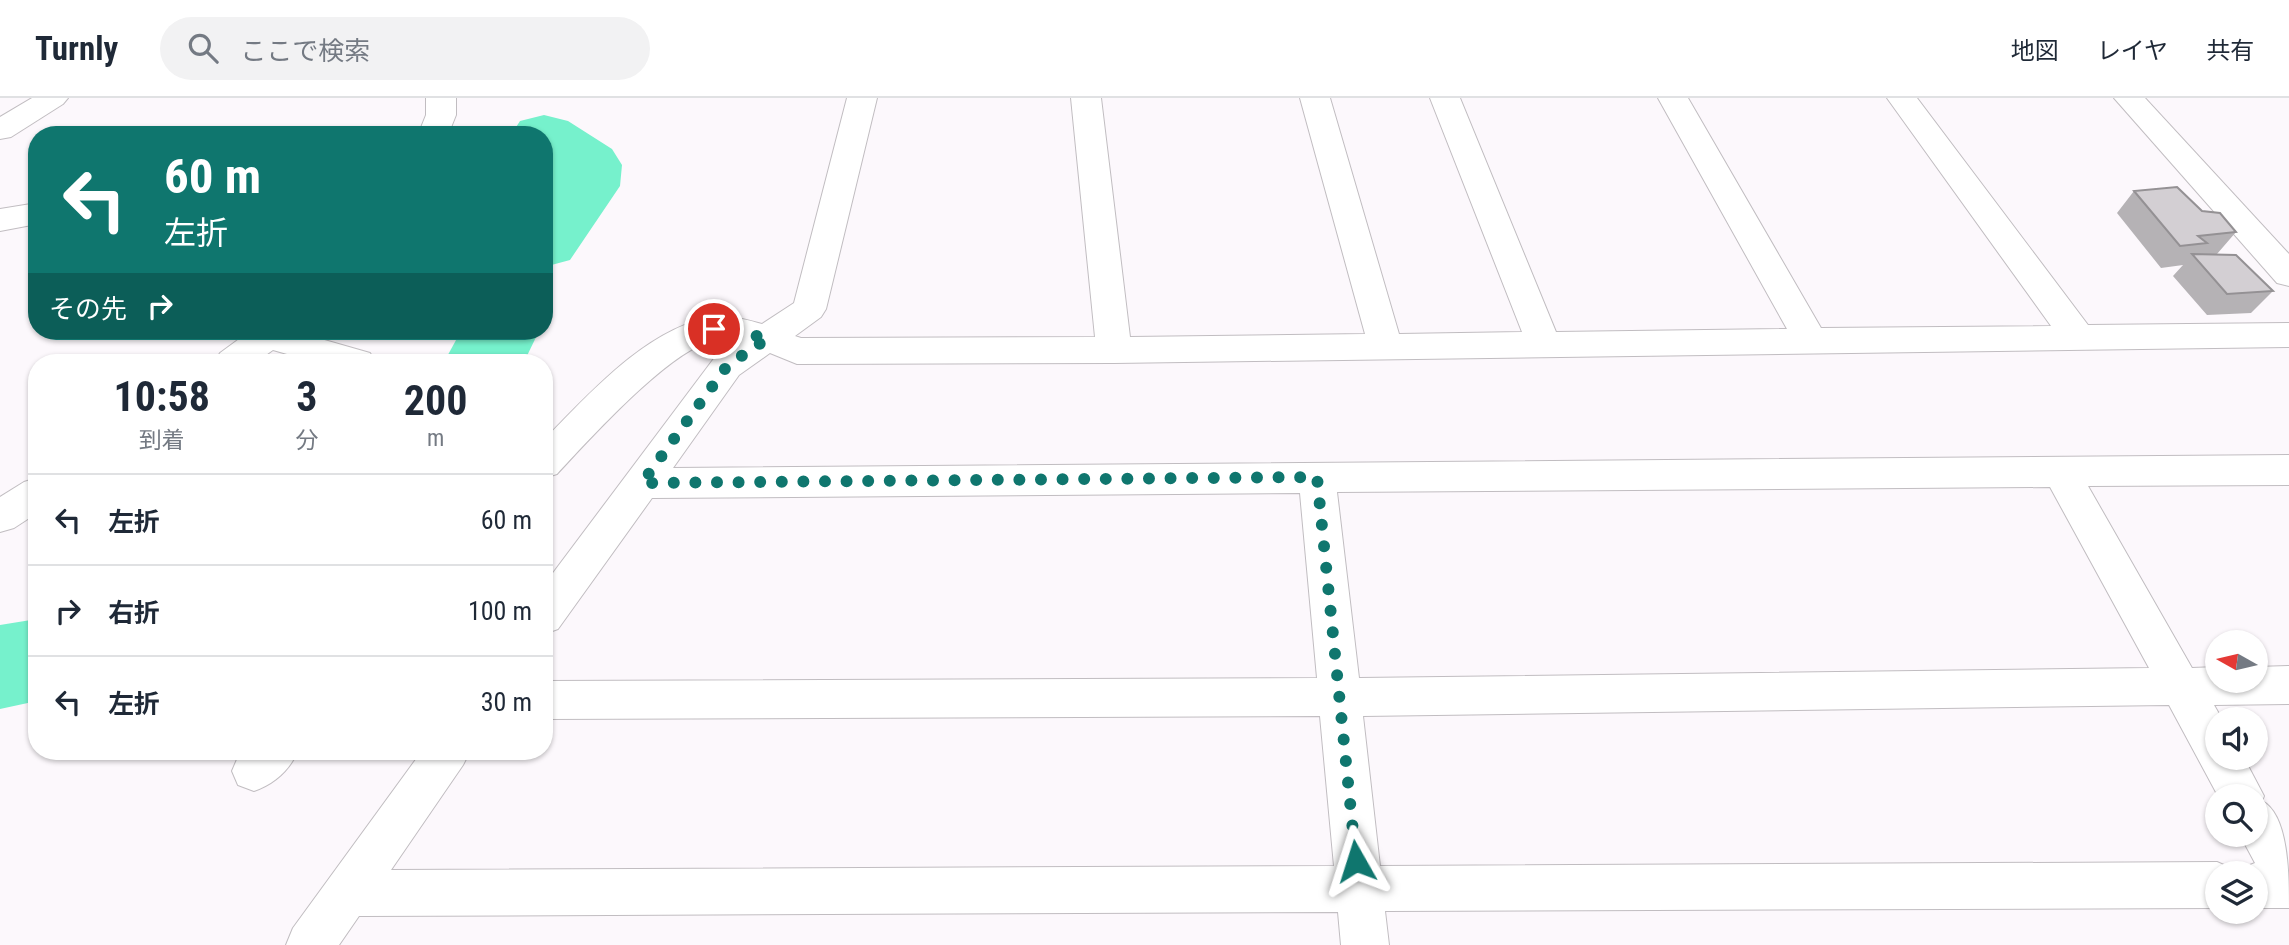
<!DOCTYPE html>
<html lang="ja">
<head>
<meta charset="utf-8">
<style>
	:root { --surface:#fff; --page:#f2f2f3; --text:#1f2937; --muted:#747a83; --line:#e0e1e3 }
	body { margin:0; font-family:"Roboto Condensed","Noto Sans JP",sans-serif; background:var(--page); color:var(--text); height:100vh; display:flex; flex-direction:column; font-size:26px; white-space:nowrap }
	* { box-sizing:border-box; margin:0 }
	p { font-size:23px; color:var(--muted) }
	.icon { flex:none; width:38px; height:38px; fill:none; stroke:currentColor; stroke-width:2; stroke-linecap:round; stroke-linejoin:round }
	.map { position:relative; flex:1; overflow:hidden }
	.side { position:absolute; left:28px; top:256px; width:525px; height:406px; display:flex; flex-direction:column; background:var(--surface); border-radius:28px; box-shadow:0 2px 5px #0004 }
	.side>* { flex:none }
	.hud { position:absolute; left:28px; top:28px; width:525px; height:214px; border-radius:28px; box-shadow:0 2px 5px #0004; background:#0f766e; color:#fff; overflow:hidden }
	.needle { width:46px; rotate:278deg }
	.buttons { position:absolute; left:2205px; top:532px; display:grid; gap:14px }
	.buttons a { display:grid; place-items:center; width:63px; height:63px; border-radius:50%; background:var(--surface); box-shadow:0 2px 5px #0004; font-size:35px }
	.pin { position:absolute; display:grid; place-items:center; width:60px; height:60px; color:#fff; margin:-30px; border:4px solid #fff; border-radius:50%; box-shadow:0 2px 7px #0007 }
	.me { position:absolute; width:77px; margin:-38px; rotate:354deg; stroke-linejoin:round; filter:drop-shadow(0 0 5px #0008) }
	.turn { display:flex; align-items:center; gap:24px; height:147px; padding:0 21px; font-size:32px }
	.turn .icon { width:91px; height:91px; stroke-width:2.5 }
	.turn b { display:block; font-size:49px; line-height:60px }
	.then { display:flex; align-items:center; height:66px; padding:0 21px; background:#0003; gap:14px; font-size:26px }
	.eta { display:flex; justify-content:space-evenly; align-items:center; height:119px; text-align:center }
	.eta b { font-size:42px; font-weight:700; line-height:49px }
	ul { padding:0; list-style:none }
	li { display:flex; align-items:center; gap:21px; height:91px; padding:0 21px; border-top:2px solid var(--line) }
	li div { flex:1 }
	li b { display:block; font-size:26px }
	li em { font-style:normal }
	header { display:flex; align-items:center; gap:42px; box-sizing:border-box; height:98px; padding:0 35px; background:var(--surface); border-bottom:2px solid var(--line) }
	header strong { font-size:33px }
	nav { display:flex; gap:38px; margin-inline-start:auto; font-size:24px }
	.search { width:490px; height:63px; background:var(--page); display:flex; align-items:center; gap:18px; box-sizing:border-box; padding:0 24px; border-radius:38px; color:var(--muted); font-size:26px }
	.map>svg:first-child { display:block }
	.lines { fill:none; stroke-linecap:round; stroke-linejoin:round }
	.river { fill:#76f1cc; fill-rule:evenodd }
	.minor-casing { stroke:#c1bdc1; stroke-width:2 }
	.minor { fill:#fff; fill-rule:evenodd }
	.wall { fill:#b5b2b5 }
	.building { fill:#d3cfd3; stroke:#949194; stroke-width:2 }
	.route { stroke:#0f766e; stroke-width:12; stroke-dasharray:0 21.6 }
</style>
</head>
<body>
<header>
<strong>Turnly</strong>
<div class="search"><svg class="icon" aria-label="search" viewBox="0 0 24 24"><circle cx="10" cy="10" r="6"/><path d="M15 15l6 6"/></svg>ここで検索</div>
<nav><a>地図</a><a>レイヤ</a><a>共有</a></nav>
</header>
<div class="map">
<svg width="2289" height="847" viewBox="0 0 2289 847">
	<rect width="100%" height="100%" fill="#fcf8fc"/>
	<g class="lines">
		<g class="river">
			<polygon points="544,17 568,23 612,51 622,67 620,88 570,162 544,169 544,92 550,85 551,75 544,70 544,37 511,37 520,23"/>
			<polygon points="461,233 539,233 524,264 444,264"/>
			<polygon points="37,521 37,603 0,611 0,527"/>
		</g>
		<defs>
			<g id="minor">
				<polygon points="32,0 68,0 63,6 11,39 0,41 0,19"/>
				<polygon points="426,0 456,0 456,17 448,37 418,37 426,17"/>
				<path d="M 847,0 L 877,0 L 826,211 L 821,219 L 795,238 L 801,240 L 1095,239 L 1071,0 L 1101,0 L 1130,239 L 1365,236 L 1300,0 L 1330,0 L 1399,236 L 1522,234 L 1430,0 L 1460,0 L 1556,234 L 1787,231 L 1658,0 L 1688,0 L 1821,230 L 2051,228 L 1887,0 L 1917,0 L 2088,227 L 2289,225 L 2289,249 L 1114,265 L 797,266 L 770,255 L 739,277 L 673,370 L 2289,357 L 2289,387 L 2088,388 L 2192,570 L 2217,569 L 2217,583 L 2256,583 L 2256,569 L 2289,568 L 2289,606 L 2214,607 L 2222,621 L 2217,621 L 2217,660 L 2244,660 L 2264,698 L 2262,703 C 2289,717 2289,778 2289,810 L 2256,810 L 2256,775 L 2238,775 L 2240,771 L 2255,765 L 2240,737 L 2256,737 L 2256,698 L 2218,698 L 2169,607 L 1363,618 L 1380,768 L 2217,764 L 2233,771 L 2235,775 L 2217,775 L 2217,810 L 1385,813 L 1389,847 L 1341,847 L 1338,814 L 359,818 L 339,847 L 286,847 L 293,830 L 422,653 L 470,653 L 463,667 L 391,772 L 1334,768 L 1320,618 L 544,621 L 544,583 L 1317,580 L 1300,395 L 652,400 L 558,531 L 544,536 L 544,487 L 715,259 L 736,244 C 729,244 721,242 714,243 C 672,249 587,344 557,376 L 544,380 L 544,342 C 588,297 649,228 714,219 C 730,217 747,222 762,226 L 794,205 ZM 2050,389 L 2149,570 L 1359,580 L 1337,394 Z"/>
				<polygon points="2114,0 2145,0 2289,156 2289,188 2277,185"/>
				<polygon points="37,105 37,126 0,133 0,111"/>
				<polygon points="250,233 293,233 370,255 375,264 315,264 273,252 256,264 215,264 220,255"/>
				<polygon points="37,380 37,415 14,430 0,434 0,399 24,384"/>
				<path d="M 245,653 L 298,653 C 289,673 274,686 254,693 L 238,687 L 232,673 L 238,659 Z"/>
			</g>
		</defs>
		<use href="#minor" class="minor-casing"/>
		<use href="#minor" class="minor"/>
	</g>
	<polygon class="wall" points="2134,93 2236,134 2217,156 2211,157 2273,193 2251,215 2207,217 2173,178 2183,167 2161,170 2117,115"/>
	<g class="building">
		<polygon points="2177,89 2202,113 2220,115 2236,134 2198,138 2207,145 2180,148 2134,93"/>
		<polygon points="2192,156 2236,157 2273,193 2227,196"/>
	</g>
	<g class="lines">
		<polyline class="route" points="714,231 768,240 727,268 642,385 1317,379 1356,763"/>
	</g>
</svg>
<div class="buttons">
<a><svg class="needle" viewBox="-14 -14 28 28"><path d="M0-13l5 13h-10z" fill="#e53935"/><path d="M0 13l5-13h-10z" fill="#747a83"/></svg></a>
<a><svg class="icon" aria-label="sound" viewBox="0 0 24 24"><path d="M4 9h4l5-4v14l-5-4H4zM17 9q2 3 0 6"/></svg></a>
<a><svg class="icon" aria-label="search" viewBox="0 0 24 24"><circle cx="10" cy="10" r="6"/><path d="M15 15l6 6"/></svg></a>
<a><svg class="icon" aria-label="layers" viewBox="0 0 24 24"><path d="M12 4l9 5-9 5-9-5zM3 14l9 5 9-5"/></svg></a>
</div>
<div class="pin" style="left:714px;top:231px;background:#d93025"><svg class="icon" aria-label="arrive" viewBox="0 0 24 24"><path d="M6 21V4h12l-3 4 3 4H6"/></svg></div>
<svg class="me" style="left:1356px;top:763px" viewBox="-20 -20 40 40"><path d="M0-17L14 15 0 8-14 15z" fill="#0f766e" stroke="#fff" stroke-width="4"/></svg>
<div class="hud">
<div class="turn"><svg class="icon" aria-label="left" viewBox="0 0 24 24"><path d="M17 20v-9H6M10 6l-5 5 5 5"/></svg><div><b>60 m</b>左折</div></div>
<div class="then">その先<svg class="icon" aria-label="right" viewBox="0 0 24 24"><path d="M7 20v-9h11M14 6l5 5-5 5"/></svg></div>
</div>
<section class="side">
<div class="eta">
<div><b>10:58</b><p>到着</p></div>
<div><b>3</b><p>分</p></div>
<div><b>200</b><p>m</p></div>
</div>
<ul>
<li><svg class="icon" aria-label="left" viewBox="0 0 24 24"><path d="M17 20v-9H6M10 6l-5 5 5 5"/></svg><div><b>左折</b></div><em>60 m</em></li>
<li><svg class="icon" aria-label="right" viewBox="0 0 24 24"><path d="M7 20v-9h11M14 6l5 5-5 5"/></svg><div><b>右折</b></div><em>100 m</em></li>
<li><svg class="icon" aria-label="left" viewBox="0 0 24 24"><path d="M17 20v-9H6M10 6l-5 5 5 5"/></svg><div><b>左折</b></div><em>30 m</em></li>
</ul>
</section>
</div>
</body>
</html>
